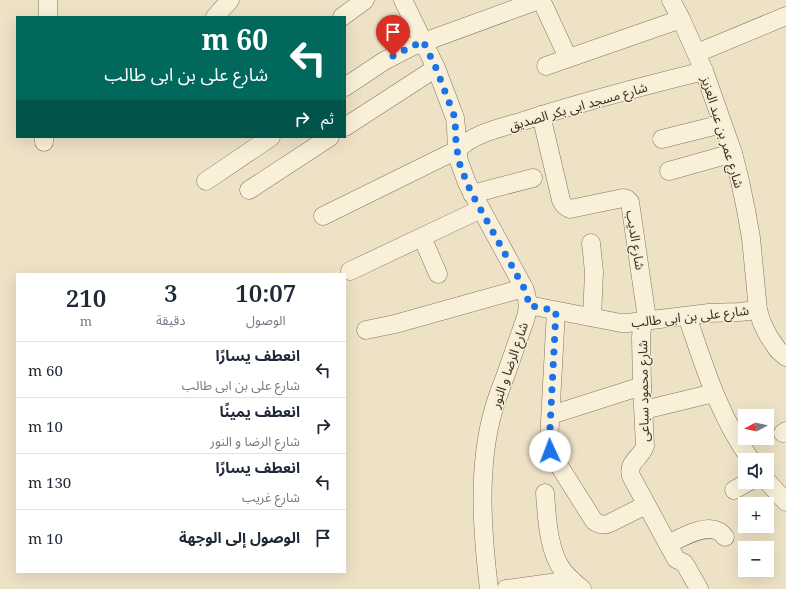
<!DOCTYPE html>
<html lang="ar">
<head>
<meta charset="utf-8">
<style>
	:root { --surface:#fff; --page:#f6f6f7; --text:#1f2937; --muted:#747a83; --line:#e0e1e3 }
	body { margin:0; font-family:"Noto Serif","Noto Sans Arabic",serif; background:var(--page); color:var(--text); direction:rtl; height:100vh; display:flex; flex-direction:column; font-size:15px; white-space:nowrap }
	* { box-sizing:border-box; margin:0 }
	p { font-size:13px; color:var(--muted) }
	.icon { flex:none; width:22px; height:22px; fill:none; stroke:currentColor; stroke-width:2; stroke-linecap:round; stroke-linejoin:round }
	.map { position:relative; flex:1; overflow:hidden; direction:ltr }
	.panel { position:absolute; left:16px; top:273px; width:330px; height:300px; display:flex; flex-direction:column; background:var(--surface); border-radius:0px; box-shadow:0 4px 16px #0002; direction:rtl }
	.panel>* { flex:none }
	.banner { position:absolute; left:16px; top:16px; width:330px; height:122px; border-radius:0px; box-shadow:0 4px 16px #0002; direction:rtl; background:#00695c; color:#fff; overflow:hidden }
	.needle { width:26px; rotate:262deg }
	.controls { position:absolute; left:738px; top:409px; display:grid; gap:8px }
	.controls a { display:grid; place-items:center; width:36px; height:36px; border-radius:0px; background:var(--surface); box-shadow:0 4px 16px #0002; font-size:20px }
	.pin { position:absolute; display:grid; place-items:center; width:34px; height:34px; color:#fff; margin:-41px -17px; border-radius:50% 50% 50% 0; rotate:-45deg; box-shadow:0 0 4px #0007 }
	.pin .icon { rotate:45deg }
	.me { position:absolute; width:44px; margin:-22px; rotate:358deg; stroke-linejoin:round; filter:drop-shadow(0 0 3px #0008) }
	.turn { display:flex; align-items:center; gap:14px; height:84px; padding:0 12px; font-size:18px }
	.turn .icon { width:52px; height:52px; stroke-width:2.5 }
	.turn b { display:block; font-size:28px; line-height:34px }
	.then { display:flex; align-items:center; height:38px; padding:0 12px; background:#0003; gap:8px; font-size:15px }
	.eta { display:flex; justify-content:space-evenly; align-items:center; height:68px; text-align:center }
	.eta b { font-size:24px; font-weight:600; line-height:28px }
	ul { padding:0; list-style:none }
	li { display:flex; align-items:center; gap:12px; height:56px; padding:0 12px; border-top:1px solid var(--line) }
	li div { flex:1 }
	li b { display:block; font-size:15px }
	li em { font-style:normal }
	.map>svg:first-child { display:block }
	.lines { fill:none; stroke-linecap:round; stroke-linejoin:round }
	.minor-casing { stroke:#89745c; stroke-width:19 }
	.minor { stroke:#f9f0d9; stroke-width:18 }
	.route { stroke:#1a73e8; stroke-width:7; stroke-dasharray:0 12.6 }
	.labels { text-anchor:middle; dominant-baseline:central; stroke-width:3; stroke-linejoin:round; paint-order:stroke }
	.street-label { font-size:13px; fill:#3a2c1f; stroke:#f5edd6 }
</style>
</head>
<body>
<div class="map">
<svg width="786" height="589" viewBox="0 0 786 589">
	<rect width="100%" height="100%" fill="#eee2c6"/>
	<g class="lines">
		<defs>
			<g id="minor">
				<path d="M 403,0 L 436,68 L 452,110 L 455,118 L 456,127 L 457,150 L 459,161 L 467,183 L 524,288 C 528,298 529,307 526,317 C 519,337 512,357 505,377 C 501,387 497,398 494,408 C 477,466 482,530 489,589"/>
				<polyline points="671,0 681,19 704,71 733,153 740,181 746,210 751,238 758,310 762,323 769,337 778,350 786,357"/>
				<polyline points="48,17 48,0"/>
				<polyline points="215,17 230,0"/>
				<polyline points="342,17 365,0"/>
				<polyline points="697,53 786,16"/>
				<polyline points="546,66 681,19"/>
				<polyline points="345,87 384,61 413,46 536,1 541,2 544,6 568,58"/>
				<path d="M 541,115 L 561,200 C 563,205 565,207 570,209 L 623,198 L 627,199 L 630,202 L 646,312 L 646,318 L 642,328 L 641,337 L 642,386 L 645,446 C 641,458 627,462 631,476 L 676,559 L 684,563 L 686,566 L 699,589"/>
				<polyline points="345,127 436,68"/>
				<polyline points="662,139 722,124"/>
				<polyline points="44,142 44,137"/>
				<polyline points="669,171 733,153"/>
				<polyline points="206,181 271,137"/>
				<polyline points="249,190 330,137"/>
				<polyline points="472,194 533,178"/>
				<path d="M 323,216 L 457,150 C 474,133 500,128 523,121 C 582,102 643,86 704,71"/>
				<polyline points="422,237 438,274"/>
				<polyline points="591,243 594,272 592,317"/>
				<polyline points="350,271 481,209"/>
				<polyline points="528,305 621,323 627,323 709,313 739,312 758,310"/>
				<path d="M 556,311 L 549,440 L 550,451 L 553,456 L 594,521 C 600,525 604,526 610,523 L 646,505"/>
				<path d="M 687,316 C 704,365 719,417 751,460"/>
				<polyline points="366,330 395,324 524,288"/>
				<polyline points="644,410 714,393"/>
				<polyline points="551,415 642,386"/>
				<polyline points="783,433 786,431"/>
				<polyline points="767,481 786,502"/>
				<polyline points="734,490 748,482"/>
				<path d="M 545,493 C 547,518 548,552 564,572 C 569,578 576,584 582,589"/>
				<path d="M 668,544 C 681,538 704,524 718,531 C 721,532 723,535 725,537"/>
				<polyline points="506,589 572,580"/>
			</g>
		</defs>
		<use href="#minor" class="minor-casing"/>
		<use href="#minor" class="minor"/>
	</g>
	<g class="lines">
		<polyline class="route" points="393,56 423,41 436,68 452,110 455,118 456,143 459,162 467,183 472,194 524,288 528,300 528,305 556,311 550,428 549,445 550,451"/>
	</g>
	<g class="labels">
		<g class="street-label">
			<text transform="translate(578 106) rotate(-16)">شارع مسجد ابى بكر الصديق</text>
			<text transform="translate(723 132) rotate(73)">شارع عمر بن عبد العزيز</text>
			<text transform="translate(636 240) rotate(81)">شارع الديب</text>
			<text transform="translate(690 316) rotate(-6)">شارع على بن ابى طالب</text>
			<text transform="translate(509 365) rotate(-71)">شارع الرضا و النور</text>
			<text transform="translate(643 391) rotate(-91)">شارع محمود سباعى</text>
		</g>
	</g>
</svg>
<div class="controls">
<a><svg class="needle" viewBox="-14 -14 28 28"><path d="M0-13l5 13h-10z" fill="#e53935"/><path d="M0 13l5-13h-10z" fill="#747a83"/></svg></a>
<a><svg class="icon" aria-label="sound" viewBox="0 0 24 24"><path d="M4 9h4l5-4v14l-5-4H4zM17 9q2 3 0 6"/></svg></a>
<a>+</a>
<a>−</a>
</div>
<div class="pin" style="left:393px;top:56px;background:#d93025"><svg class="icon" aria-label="arrive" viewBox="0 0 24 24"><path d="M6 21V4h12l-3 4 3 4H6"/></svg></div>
<svg class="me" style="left:550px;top:451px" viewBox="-20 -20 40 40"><circle r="19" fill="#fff"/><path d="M0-13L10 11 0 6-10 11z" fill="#1a73e8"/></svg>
<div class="banner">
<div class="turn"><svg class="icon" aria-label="left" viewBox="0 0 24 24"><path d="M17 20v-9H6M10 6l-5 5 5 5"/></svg><div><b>60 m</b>شارع على بن ابى طالب</div></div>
<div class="then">ثم<svg class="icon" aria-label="right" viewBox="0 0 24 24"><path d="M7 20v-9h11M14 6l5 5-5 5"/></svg></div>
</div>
<section class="panel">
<div class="eta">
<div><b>10:07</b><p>الوصول</p></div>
<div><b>3</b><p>دقيقة</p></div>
<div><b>210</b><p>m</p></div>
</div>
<ul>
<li><svg class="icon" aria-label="left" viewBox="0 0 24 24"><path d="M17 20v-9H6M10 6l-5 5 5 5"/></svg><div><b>انعطف يسارًا</b><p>شارع على بن ابى طالب</p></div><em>60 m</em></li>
<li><svg class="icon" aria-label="right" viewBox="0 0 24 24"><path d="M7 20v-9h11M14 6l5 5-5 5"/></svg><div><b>انعطف يمينًا</b><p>شارع الرضا و النور</p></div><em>10 m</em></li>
<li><svg class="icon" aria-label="left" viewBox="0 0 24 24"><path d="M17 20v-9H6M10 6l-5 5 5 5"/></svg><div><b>انعطف يسارًا</b><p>شارع غريب</p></div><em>130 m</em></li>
<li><svg class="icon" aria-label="arrive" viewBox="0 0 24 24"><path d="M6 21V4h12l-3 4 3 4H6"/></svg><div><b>الوصول إلى الوجهة</b></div><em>10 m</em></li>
</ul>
</section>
</div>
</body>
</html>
